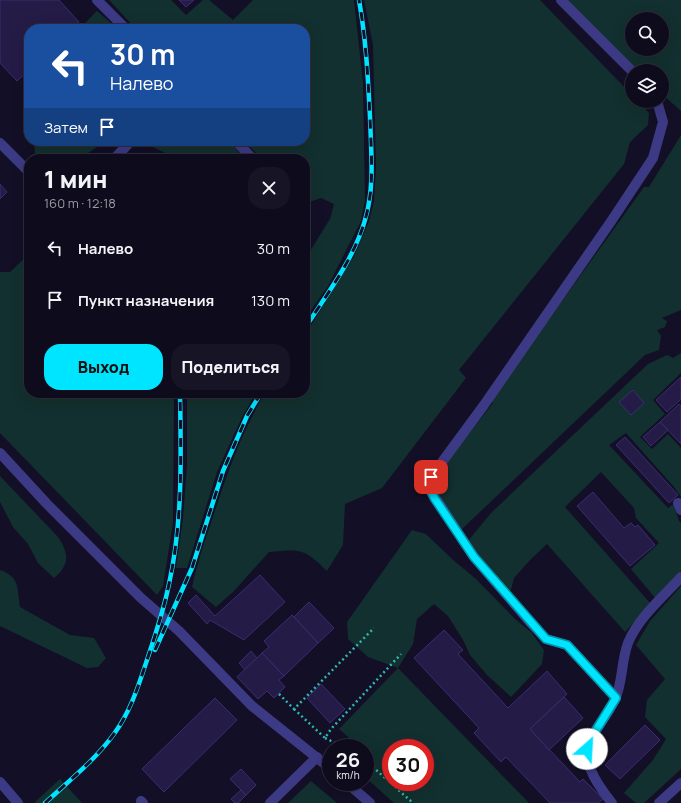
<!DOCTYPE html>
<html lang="ru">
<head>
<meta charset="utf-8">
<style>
	:root { --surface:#0e0b1c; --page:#171425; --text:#f1f3f6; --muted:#9b9ba3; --line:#2e2b3b; --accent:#00e5ff }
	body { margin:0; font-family:Manrope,sans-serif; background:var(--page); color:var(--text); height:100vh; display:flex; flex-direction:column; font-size:15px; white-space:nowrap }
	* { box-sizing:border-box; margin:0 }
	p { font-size:13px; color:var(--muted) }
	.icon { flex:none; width:22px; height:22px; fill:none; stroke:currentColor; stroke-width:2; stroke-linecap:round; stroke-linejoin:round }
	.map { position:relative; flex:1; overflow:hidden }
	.drawer { position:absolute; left:24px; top:154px; width:286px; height:244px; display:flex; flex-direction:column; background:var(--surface); border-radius:16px; box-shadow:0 4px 16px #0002,0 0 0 1px var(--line) }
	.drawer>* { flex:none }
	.top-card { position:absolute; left:24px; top:24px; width:286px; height:122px; border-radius:16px; box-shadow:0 4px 16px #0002,0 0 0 1px var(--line); background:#1a4fa0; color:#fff; overflow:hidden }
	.tools { position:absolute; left:625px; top:12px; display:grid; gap:8px }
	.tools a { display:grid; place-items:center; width:44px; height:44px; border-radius:50%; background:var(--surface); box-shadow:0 4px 16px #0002,0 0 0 1px var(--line); font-size:20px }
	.speed { position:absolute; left:322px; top:739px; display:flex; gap:8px; font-size:20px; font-weight:700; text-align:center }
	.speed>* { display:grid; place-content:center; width:52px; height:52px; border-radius:50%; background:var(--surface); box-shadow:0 4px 16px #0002,0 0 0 1px var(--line); line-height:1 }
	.speed small { font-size:10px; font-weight:400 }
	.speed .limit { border:6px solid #d22; background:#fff; color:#111 }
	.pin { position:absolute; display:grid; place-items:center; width:34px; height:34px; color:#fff; margin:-17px; border-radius:8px; box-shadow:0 2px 6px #0006 }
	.me { position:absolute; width:44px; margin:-22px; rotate:26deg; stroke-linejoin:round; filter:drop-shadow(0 0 3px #0008) }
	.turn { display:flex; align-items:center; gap:14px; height:84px; padding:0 20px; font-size:18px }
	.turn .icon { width:52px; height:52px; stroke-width:2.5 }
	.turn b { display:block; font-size:28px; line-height:34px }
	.then { display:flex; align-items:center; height:38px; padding:0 20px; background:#0003; gap:8px; font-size:15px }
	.round { display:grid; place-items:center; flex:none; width:42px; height:42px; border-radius:16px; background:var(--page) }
	.headline { display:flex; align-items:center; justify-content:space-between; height:68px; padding:0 20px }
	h1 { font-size:24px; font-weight:800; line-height:30px }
	.button { display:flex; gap:8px; margin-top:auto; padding:8px 20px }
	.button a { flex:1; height:46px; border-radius:16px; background:var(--accent); color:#111; font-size:16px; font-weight:800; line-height:46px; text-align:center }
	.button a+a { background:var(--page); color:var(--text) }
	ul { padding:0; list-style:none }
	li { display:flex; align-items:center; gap:12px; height:52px; padding:0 20px }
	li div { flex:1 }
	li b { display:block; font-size:15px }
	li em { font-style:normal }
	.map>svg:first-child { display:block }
	.green { fill:#12302f; fill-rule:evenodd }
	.building { fill:#241b47; stroke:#3b2d73 }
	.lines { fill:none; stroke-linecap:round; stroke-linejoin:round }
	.path { stroke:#2fb8b0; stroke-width:2.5; stroke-dasharray:2 3; stroke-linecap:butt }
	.minor { stroke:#3d3a85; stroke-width:10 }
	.rail-casing { stroke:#00e5ff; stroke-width:4.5 }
	.rail { stroke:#130f26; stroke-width:3; stroke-dasharray:9; stroke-linecap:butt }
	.route-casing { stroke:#0095a6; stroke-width:10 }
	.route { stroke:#00e5ff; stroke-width:7 }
</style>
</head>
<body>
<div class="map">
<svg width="681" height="803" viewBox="0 0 681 803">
	<rect width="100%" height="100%" fill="#130f26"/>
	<g class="green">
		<polygon points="109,0 171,0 186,15 203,0 209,0 233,20 253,0 354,0 363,83 365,200 361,221 328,286 305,319 305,259 330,219 334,204 321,198 307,203 305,202 305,159 262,159 244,141 305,141 305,29 136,29"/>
		<path d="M 364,0 L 540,0 L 632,95 L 632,101 L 638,101 L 649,113 L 648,125 L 630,142 L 624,164 L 459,370 L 466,378 L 382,488 L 345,504 L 343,545 L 327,571 C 304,548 301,549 269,552 L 233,592 L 216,607 L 192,587 C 197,564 204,542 212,520 C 226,476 241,433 265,393 L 305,393 L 305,335 L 354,256 L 369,221 L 374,201 L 376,166 L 373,45 Z"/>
		<path d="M 567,0 L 681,0 L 681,111 L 662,94 L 662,71 L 638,71 ZM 632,19 L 662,19 L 662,49 L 632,49 Z"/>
		<polygon points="97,11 118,29 79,29"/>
		<polygon points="681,135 681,310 662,318 667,321 665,327 657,330 661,336 659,350 645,355 461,530 436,490 435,477 493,403 491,400 644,187 649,187"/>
		<polygon points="34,141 106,141 79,159 40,159 35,155"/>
		<polygon points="155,141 229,141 245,159 168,159 167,154 153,147"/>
		<polygon points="29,254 29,393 174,393 173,523 163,586 157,595 0,433 0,272 10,272"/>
		<polygon points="681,353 681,373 653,400 665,414 640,437 652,449 668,434 681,448 681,497 674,487 626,433 609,445 668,508 674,504 679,521 681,523 681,571 656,599 631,569 659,543 636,518 634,508 601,472 565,507 651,604 625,632 547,544 530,560 514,578 511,590 506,589 468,541 491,513 648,364 667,355 673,358"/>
		<polygon points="187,393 256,393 242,417 217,472 187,568 176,568 183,518 187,466"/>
		<path d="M 0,476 L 58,537 C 69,553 70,565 54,578 L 38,563 L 28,544 L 13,527 L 0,502 Z"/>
		<path d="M 412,530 L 426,534 L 452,559 L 476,579 L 515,619 L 531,632 L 544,650 L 542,664 L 511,697 L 487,675 L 470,655 L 463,640 L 448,616 L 434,604 L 417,619 L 413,644 L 398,668 L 529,803 L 394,803 L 365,777 L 365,748 L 361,748 L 339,729 L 398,668 L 368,657 L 348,639 L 347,622 ZM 391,748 L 425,748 L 425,782 L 391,782 Z"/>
		<path d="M 0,570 C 20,577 17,588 20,607 L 70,635 L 94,638 L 106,658 L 98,667 L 87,668 L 0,626 Z"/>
		<polygon points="681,586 681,769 644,803 636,803 624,793 653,760 666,739 645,717 647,700 665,679 636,645 650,621"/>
		<polygon points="60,779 82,803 36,803 35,802"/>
		<polygon points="311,781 337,803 288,803"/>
	</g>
	<g class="building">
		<polygon points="0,0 59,0 79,22 71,29 29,29 29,70 17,81 0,63"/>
		<polygon points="179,0 194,0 186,7"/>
		<polygon points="0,184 7,192 0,199"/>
		<polygon points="681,377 681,399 667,412 656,400"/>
		<polygon points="633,390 644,403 631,415 619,402"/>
		<polygon points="679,404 681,406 681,444 660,422"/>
		<polygon points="660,422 668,430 651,446 643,437"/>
		<polygon points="625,437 678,495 669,503 616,445"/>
		<polygon points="593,492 624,528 631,523 635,527 638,525 655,545 630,566 577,506"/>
		<polygon points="260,575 285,602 244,640 210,620 207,624 188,603 196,595 215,616"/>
		<polygon points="309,602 334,628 318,643 294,617"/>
		<polygon points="292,615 318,643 284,676 262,653 269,647 264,641"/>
		<polygon points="444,630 463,650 458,654 508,708 547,671 567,694 530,729 580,782 583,779 603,799 598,803 550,803 506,757 501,762 474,733 479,728 414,658"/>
		<polygon points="251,651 257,658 245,670 239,663"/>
		<polygon points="262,653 284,676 279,680 285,687 274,698 267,691 258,699 237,677"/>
		<polygon points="321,684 345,709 330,723 307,698"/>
		<polygon points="564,697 583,718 549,750 530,729"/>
		<polygon points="215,698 237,720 164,792 142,769"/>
		<polygon points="645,725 660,740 620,779 605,765"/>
		<polygon points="241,769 256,785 246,795 230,779"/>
		<polygon points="241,790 246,795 238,803 235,803 231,799"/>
	</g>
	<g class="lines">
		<g class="path">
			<polyline points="279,694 294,709 374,628"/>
			<polyline points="294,709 325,738 331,729 401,654"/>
			<polyline points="325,738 346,748"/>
			<polyline points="365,760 413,803"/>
		</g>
		<g class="minor">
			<polyline points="97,0 126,29"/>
			<polyline points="561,0 632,71"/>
			<polyline points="236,141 253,159"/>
			<polyline points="0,143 29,172"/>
			<polyline points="114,159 131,141"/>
			<polyline points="0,453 47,504 141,598 179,631 252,706 331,769"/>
			<polyline points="678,503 681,510"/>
			<polyline points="616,698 567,645 546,639 529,621 474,557 429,488 431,477 484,405 612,220 653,158 663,122 657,101"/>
			<polyline points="0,782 18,803"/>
			<polyline points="346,782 370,803"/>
			<polyline points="141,801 143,803"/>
			<polyline points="270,803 317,757"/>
			<path d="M 612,803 C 596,783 578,759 594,733 C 601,722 610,711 615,699 C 623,683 621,661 628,643 C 638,618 663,597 681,577"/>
			<polyline points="659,803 681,783"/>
		</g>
		<defs>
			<g id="rail">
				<path d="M 305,328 C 327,294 354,259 365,220 C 375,187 371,151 370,117 C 368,78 366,39 359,0"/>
				<polyline points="155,650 192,568 223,471 247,416 261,393"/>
				<path d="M 45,803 C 69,781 95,760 114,734 C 131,711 139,684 148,657 C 156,633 164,609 169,584 C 183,521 181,456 180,393"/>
			</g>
		</defs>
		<use href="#rail" class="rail-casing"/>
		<use href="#rail" class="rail"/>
	</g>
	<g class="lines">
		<defs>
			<polyline id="route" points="431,477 429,488 435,499 474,557 546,639 567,645 616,698 593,735 587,749"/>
		</defs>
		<use href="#route" class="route-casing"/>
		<use href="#route" class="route"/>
	</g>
</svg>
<div class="tools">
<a><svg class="icon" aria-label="search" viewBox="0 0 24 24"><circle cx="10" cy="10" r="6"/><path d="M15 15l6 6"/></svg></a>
<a><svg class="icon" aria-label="layers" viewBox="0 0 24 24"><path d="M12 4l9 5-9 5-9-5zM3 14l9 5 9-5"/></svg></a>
</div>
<div class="speed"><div>26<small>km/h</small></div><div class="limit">30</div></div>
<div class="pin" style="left:431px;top:477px;background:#d93025"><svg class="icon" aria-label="arrive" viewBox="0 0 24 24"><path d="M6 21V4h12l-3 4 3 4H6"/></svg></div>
<svg class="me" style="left:587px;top:749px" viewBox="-20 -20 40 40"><circle r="19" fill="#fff"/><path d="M0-13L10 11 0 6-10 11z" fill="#00e5ff"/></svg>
<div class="top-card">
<div class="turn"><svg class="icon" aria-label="left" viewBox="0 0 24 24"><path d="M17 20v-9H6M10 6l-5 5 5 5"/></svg><div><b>30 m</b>Налево</div></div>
<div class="then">Затем<svg class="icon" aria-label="arrive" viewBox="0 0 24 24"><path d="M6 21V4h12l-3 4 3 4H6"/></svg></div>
</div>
<section class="drawer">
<div class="headline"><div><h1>1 мин</h1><p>160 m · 12:18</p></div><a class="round"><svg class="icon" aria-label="close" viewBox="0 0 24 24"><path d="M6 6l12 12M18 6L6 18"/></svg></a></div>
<ul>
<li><svg class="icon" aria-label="left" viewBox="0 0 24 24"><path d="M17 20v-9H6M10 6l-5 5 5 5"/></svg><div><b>Налево</b></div><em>30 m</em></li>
<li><svg class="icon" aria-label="arrive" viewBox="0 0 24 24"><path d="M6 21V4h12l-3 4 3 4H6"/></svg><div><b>Пункт назначения</b></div><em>130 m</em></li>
</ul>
<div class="button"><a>Выход</a><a>Поделиться</a></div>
</section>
</div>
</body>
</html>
